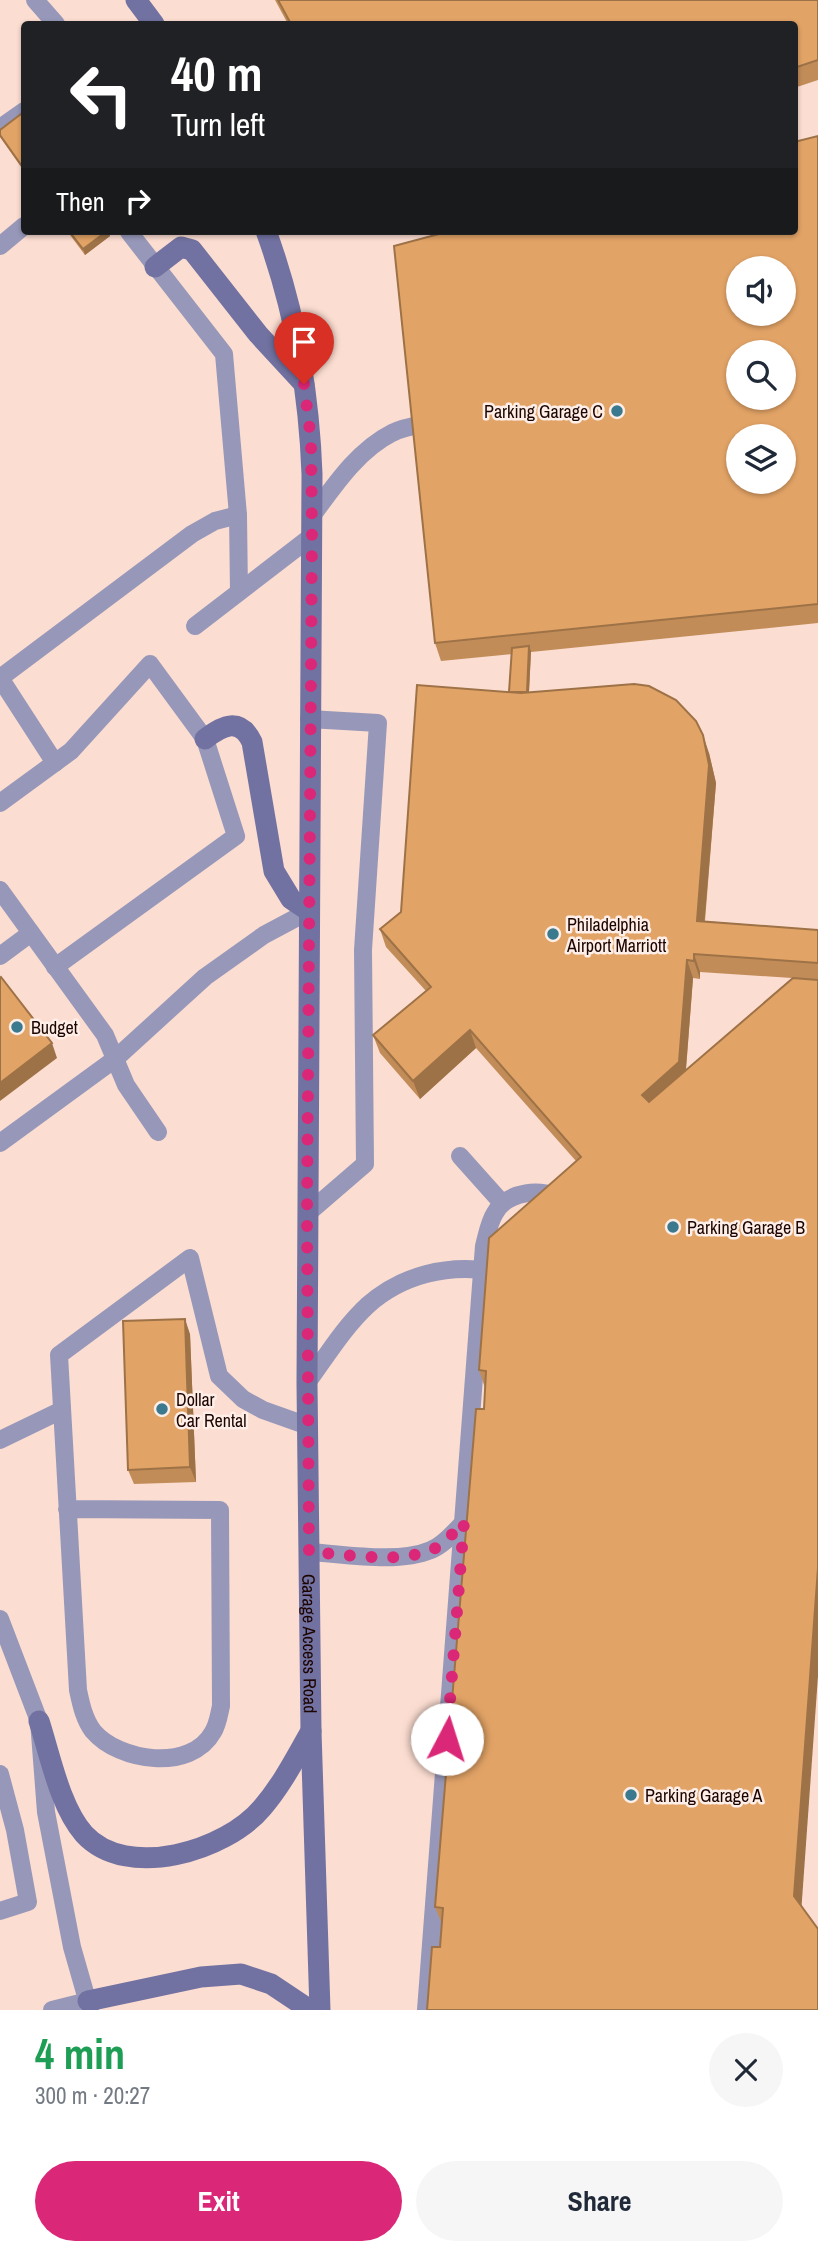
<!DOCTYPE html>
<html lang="en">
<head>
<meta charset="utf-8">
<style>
	:root { --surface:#fff; --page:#f6f6f7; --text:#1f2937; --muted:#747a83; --accent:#db2777 }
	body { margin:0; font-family:"Archivo Narrow",sans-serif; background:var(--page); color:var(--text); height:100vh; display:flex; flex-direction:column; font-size:26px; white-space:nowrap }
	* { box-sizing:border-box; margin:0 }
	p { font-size:23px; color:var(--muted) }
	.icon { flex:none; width:38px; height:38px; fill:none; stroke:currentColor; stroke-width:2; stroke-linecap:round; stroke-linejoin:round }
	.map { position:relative; height:2010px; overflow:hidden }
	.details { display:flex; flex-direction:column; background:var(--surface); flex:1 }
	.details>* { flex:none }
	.top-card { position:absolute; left:21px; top:21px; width:777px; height:214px; border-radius:7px; box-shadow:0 2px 5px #0004; background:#202124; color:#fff; overflow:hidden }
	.controls { position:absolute; left:726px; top:256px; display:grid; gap:14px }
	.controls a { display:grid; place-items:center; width:70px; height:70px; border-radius:50%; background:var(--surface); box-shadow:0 2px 5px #0004; font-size:35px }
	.pin { position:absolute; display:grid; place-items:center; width:60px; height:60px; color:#fff; margin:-72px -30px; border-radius:50% 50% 50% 0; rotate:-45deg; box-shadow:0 0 7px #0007 }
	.pin .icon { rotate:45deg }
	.me { position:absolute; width:77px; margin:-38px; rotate:5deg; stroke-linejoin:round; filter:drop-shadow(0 0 5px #0008) }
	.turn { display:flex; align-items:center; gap:24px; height:147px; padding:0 35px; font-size:32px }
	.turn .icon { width:91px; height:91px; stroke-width:2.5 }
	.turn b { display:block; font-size:49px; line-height:60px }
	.then { display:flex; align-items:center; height:66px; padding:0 35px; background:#0003; gap:14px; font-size:26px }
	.round { display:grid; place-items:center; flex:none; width:74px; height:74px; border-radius:37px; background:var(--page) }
	.headline { display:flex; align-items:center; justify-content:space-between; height:119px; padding:0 35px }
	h1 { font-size:42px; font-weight:700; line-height:52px; color:#1e9e55 }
	.action { display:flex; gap:14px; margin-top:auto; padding:14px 35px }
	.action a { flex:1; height:80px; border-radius:42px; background:var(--accent); color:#fff; font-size:28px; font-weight:700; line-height:80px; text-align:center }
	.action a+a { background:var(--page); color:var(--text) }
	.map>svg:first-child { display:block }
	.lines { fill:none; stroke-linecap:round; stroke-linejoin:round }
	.lane { stroke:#9798b9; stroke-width:18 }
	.secondary { stroke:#7272a2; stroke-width:21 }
	.wall { fill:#c28c58; fill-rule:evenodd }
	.shaded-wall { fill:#9e7247 }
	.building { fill:#e2a366; stroke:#9e7247; stroke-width:2; fill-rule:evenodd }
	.route { stroke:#db2777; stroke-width:12; stroke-dasharray:0 21.6 }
	.poi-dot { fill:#3b798f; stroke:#feeee8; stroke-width:2.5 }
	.labels { text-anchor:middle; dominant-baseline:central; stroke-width:5; stroke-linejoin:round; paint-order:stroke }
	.poi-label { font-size:18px; fill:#1c0400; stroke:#feeee8; text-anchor:start }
	.street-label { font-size:18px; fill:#1c0400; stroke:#feeee8 }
</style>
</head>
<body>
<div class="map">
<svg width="818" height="2010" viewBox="0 0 818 2010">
	<rect width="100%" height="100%" fill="#fcddd1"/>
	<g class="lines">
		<g class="lane">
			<polyline points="35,0 56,24"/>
			<polyline points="0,128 24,111"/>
			<polyline points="129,232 224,354 238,515 239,592"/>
			<polyline points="0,246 24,226"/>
			<path d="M 312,516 C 334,486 358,450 392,433 C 405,426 421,425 435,422"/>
			<polyline points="195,626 312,536"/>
			<polyline points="0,678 192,534 215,521 238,515"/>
			<polyline points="0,678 55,763"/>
			<polyline points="0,803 71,751 150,664 205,739 236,836 55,967"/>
			<polyline points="0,890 105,1035 126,1085 158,1132"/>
			<polyline points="0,956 31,933"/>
			<polyline points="0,1143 115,1059 205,977 264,935 309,911"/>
			<polyline points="460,1156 502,1203"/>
			<polyline points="307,1214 365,1164 363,950 378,723 309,719"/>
			<path d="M 307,1383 C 326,1357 344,1327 368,1305 C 402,1275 447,1264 491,1271"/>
			<polyline points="0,1440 62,1410"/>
			<path d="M 67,1509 L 220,1510 L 221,1706 C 219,1714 218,1724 213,1732 C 191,1772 119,1762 93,1731 C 84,1719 81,1704 78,1690 L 59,1355 L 190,1258 L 219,1376 L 243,1399 L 263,1410 L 308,1426"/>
			<path d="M 309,1552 C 344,1554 398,1564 431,1550 C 444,1545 454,1532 464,1522"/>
			<polyline points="0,1619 39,1721 46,1812 72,1947 90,2010"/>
			<polyline points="0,1774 15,1830 28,1902 0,1911"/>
			<polyline points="52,2010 88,2001"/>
			<path d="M 426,2010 L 484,1246 C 487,1235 489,1222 495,1213 C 507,1191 543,1187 562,1200"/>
		</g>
		<g class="secondary">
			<polyline points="136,0 154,24"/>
			<path id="s1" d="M 266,231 C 295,310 309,391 312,474 L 307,1383 L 311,1731 L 320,2010"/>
			<polyline points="155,267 181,247 192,250 258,334 304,384"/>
			<path d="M 205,739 C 223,725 240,717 252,742 L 274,871 L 291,899 L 309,911"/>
			<path d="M 39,1721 C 50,1755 60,1807 84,1834 C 127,1881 226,1851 262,1808 C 282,1785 296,1757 311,1731"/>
			<polyline points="88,2001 201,1977 241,1974 271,1984 310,2010"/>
		</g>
	</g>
	<g class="wall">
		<polygon points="275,0 818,0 818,80 794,88 794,24 288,24"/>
		<polygon points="24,119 24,171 0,137 0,130"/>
		<path d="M 818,136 L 818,623 L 531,652 L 529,692 L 709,753 L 716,783 L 705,921 L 818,930 L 818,1676 L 440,1947 L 442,1924 L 435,1907 L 484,1409 L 485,1388 L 479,1370 L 576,1161 L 476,1048 L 420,1099 L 380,1053 L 373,1035 L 426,991 L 386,947 L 380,929 L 401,912 L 509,692 L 512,654 L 441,661 L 435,643 ZM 700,972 L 792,978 L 686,1070 L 693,978 L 700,979 Z"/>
		<polygon points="67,231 108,231 110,236 85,255"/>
		<polygon points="190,1334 196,1482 134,1484 128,1470"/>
	</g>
	<g class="shaded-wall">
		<polygon points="108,231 110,236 85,255 83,249"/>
		<polygon points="529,646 531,651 528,711 526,705"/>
		<polygon points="703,735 709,753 716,783 703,939 697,921"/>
		<polygon points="694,954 700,972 700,979 694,961"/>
		<polygon points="687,960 693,978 685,1080 649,1113 642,1095"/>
		<polygon points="470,1030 476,1048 420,1099 413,1081"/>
		<polygon points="52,1043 57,1058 0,1101 0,1083"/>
		<polygon points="185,1319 190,1334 196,1482 190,1467"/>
		<polygon points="818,1568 818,1676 801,1914 794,1896"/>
	</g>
	<g class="building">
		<polygon points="278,0 818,0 818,60 794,68 794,24 291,24"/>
		<polygon points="21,114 24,119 24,169 0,135 0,130"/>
		<path d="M 818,136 L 818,604 L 435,643 L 394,246 L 450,231 L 794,231 L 794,142 ZM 738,268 L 784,268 L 784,313 L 738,313 ZM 738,352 L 784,352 L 784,397 L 738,397 ZM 738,436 L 784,436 L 784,481 L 738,481 Z"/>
		<polygon points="69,231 107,231 83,249"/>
		<polygon points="529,646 527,692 509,692 512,648"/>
		<polygon points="634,684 649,686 676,700 696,721 703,735 709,765 697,921 818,930 818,963 694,954 694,961 687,960 679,1062 642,1095 649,1102 793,978 818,980 818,1568 794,1896 818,1929 818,2010 427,2010 432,1947 440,1947 443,1908 435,1907 476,1409 484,1409 486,1371 479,1370 489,1238 581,1157 470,1030 413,1081 373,1035 431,987 380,929 401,912 417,685 521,693"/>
		<polygon points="1,977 52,1043 0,1083 0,978"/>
		<polygon points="185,1319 190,1467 128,1470 123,1321"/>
	</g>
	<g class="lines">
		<path class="route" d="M 304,384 L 311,440 L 312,536 L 307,1214 L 309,1552 C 344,1554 398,1564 431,1550 C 444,1545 454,1532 464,1522 L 447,1739"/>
	</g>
	<g class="poi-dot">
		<circle cx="617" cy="411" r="7"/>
		<circle cx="553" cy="934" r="7"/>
		<circle cx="17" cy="1027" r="7"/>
		<circle cx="673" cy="1227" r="7"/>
		<circle cx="162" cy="1409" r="7"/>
		<circle cx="631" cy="1795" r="7"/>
	</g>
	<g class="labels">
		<g class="poi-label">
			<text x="603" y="411" text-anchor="end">Parking Garage C</text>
			<text x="567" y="924">Philadelphia<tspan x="567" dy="21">Airport Marriott</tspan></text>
			<text x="31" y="1027">Budget</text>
			<text x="687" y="1227">Parking Garage B</text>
			<text x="176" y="1399">Dollar<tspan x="176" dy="21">Car Rental</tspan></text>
			<text x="645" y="1795">Parking Garage A</text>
		</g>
		<g class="street-label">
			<text stroke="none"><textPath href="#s1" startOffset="1418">Garage Access Road</textPath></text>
		</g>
	</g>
</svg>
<div class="controls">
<a><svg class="icon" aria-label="sound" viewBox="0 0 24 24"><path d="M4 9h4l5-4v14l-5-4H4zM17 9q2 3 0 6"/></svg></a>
<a><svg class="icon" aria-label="search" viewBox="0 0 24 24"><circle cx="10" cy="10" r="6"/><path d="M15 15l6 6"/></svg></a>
<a><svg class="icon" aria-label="layers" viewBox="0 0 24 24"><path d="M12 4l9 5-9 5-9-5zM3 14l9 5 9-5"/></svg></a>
</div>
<div class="pin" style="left:304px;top:384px;background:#d93025"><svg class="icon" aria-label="arrive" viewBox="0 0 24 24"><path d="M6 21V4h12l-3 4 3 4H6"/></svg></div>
<svg class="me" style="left:447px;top:1739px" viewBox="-20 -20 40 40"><circle r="19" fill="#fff"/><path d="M0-13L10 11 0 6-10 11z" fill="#db2777"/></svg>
<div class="top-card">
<div class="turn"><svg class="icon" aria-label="left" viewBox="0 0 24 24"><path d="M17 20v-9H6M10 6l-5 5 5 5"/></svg><div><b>40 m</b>Turn left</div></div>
<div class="then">Then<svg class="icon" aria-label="right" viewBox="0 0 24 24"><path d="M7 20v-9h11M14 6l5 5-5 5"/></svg></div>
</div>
</div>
<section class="details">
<div class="headline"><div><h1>4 min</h1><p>300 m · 20:27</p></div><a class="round"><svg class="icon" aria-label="close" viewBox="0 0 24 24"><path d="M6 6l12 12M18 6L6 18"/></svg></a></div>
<div class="action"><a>Exit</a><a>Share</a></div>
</section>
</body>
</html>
